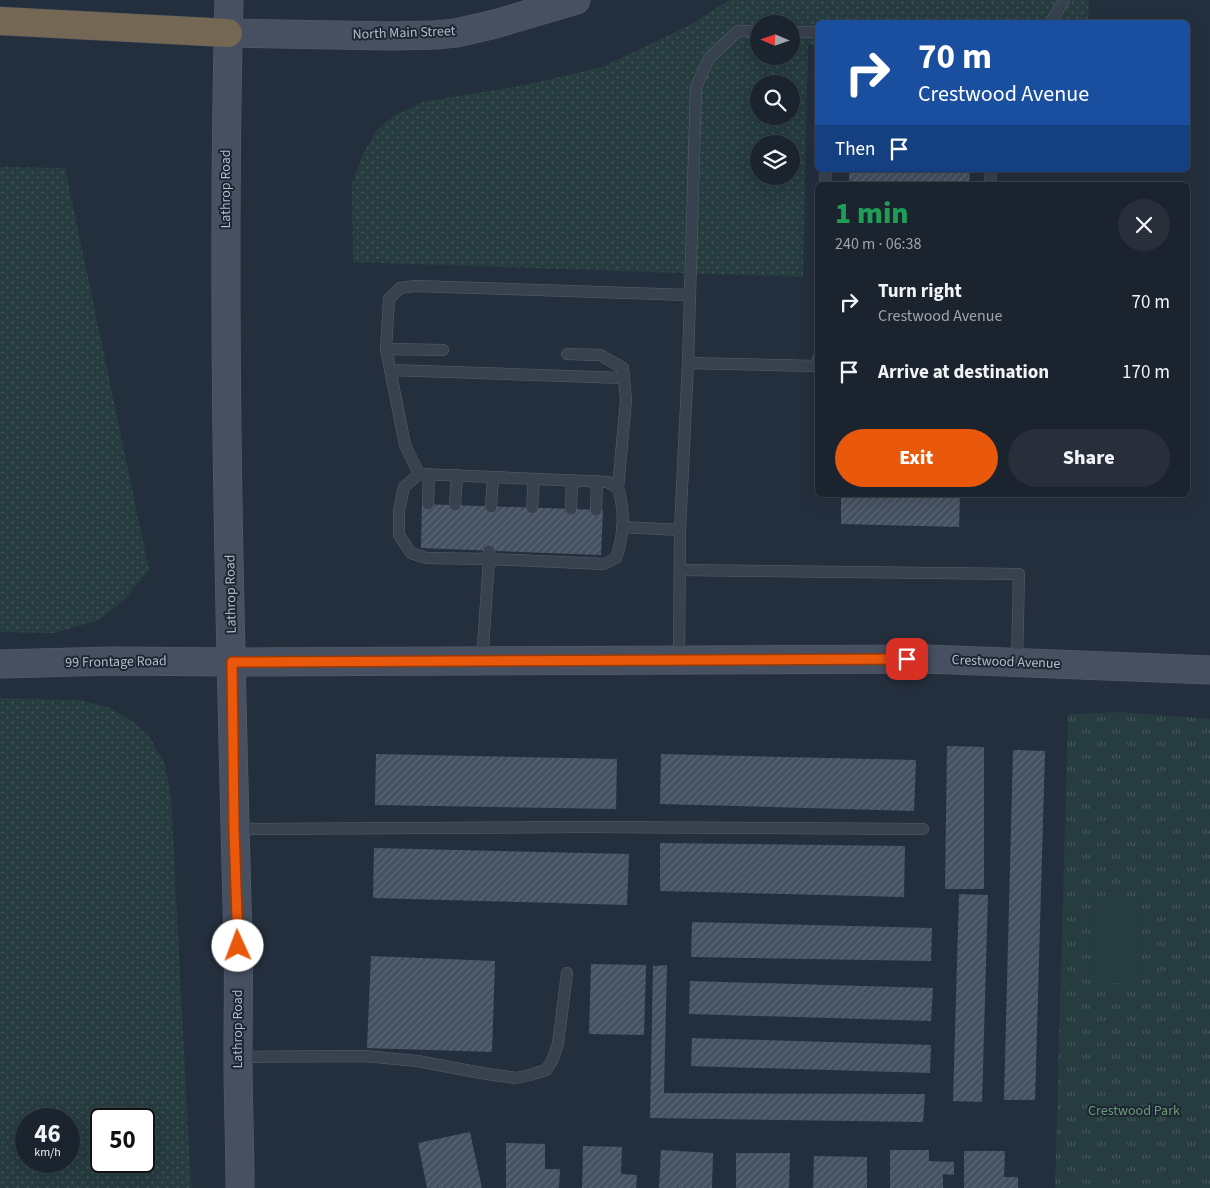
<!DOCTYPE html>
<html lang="en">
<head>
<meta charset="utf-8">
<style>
	:root { --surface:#1b232e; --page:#282f3a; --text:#f1f3f6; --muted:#a0a4aa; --line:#39404a; --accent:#ea580c }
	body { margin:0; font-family:"Source Sans 3",sans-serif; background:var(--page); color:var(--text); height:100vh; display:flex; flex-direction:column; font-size:19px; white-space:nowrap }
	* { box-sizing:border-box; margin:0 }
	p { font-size:16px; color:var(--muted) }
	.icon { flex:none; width:28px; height:28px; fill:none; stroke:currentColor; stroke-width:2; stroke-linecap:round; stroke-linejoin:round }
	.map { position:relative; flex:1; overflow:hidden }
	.side { position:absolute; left:815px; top:182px; width:375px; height:315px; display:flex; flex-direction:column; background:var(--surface); border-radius:8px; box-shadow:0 5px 20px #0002,0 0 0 1px var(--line) }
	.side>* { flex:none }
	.hud { position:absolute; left:815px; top:20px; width:375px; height:152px; border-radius:8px; box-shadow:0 5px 20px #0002,0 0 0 1px var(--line); background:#1a4fa0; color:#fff; overflow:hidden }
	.needle { width:32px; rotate:272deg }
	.buttons { position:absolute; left:750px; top:15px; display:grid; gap:10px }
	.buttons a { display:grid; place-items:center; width:50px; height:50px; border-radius:50%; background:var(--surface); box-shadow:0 5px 20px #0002,0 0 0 1px var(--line); font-size:25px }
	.speed { position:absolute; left:15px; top:1108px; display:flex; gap:10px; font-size:25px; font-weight:700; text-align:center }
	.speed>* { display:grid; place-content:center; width:65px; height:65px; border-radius:50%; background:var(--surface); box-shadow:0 5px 20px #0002,0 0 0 1px var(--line); line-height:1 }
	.speed small { font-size:12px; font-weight:400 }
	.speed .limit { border:2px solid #111; border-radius:8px; background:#fff; color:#111 }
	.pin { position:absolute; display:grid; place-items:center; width:42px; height:42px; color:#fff; margin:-21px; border-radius:10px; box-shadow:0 2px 8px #0006 }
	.me { position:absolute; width:55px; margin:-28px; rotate:358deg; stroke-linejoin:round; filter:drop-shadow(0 0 4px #0008) }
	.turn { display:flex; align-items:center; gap:18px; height:105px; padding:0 20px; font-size:22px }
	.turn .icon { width:65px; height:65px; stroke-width:2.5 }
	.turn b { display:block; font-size:35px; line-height:42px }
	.then { display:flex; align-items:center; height:48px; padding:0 20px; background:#0003; gap:10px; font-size:19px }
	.round { display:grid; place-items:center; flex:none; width:52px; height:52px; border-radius:26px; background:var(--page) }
	.head { display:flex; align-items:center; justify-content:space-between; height:85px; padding:0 20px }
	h1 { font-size:30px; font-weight:800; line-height:38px; color:#1e9e55 }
	.action { display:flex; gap:10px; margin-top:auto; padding:10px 20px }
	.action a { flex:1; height:58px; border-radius:30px; background:var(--accent); color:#fff; font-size:20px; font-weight:800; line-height:58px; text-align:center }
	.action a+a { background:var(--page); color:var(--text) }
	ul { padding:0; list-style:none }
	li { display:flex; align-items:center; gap:15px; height:70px; padding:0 20px }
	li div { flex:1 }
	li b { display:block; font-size:19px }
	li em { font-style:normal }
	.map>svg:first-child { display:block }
	.grass { fill:url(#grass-dots); fill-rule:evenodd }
	.park { fill:url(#park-tufts) }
	.pitch { fill:#263c3f }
	.building { fill:url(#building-hatch) }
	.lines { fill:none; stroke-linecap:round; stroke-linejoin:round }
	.lane-casing { stroke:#565f6c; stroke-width:12 }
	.secondary-casing { stroke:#565f6c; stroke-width:29 }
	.highway-casing { stroke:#434c59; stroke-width:29 }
	.lane { stroke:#38414e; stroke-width:11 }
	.secondary { stroke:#465061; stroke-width:28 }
	.highway { stroke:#746855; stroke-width:28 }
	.route-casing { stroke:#983908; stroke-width:12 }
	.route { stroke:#ea580c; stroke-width:9 }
	.labels { text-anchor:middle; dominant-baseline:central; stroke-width:4; stroke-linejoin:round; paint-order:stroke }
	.street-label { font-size:14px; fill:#b4bcc9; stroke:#1d2633 }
	.park-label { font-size:14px; fill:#6b9a76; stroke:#1d2633 }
</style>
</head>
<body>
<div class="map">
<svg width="1210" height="1188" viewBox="0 0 1210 1188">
	<defs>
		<pattern id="grass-dots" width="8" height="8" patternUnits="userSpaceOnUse" patternTransform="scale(1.25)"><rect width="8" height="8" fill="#263c3f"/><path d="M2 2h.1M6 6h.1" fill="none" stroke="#435659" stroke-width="1.8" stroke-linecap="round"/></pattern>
		<pattern id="park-tufts" width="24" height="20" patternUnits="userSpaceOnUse" patternTransform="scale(1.25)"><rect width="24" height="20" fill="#263c3f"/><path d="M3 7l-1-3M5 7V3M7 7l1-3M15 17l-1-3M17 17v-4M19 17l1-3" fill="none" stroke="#435659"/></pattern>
		<pattern id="building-hatch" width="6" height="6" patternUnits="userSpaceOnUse" patternTransform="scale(1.25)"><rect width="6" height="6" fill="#455162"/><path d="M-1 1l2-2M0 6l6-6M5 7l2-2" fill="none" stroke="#5d6877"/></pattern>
	</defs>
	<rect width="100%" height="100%" fill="#242f3e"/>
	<g class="grass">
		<path d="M 730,0 L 1089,0 L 1088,22 L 818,22 L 817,45 L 808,45 L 803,277 L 353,262 L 352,184 L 363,154 L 377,130 L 394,116 L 422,102 L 525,85 L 602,67 L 688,26 ZM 759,24 L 791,24 L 791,56 L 759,56 ZM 759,84 L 791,84 L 791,116 L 759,116 ZM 759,144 L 791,144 L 791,176 L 759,176 Z"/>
		<polygon points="0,167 65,168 149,570 124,600 99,620 55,633 0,632"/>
		<path d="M 0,698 L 80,700 L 107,707 L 131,720 L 149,736 L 165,765 L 171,798 L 191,1188 L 0,1188 ZM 26,1119 L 69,1119 L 69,1161 L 26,1161 ZM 101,1119 L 144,1119 L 144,1161 L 101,1161 Z"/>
	</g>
	<polygon class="park" points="1121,712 1210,719 1210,1188 1055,1188 1068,714"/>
	<polygon class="pitch" points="1095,899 1140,899 1137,983 1092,983"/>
	<g class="building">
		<polygon points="849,170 970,170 969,185 849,185"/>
		<polygon points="841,495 960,495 959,527 841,524"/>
		<polygon points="422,504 603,510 601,555 421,548"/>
		<polygon points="947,746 984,747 984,889 945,889"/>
		<polygon points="1013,750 1045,751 1035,1100 1004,1100"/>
		<polygon points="376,754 617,759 616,809 375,805"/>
		<polygon points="661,754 916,760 914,811 660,804"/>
		<polygon points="660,843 905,846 904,897 660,891"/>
		<polygon points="374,848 629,854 627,905 373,898"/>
		<polygon points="959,894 988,895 982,1102 953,1101"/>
		<polygon points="692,922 932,928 931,961 691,957"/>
		<polygon points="371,956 495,961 492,1052 367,1048"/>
		<polygon points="591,964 646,965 644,1035 589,1034"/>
		<polygon points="667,965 664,1093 925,1094 923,1122 650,1118 653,966"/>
		<polygon points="690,981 933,988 931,1021 689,1014"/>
		<polygon points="692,1038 931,1045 930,1073 691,1066"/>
		<polygon points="470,1132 482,1188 427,1188 418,1143"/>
		<polygon points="506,1143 545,1144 545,1169 560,1169 559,1188 506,1188"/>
		<polygon points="583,1146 622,1147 621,1174 637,1175 636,1188 582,1188"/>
		<polygon points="661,1150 713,1153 712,1188 659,1188"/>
		<polygon points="890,1150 929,1150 929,1161 954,1162 954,1175 943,1174 943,1188 890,1188"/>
		<polygon points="964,1151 1005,1151 1004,1177 1018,1177 1018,1188 964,1188"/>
		<polygon points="736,1153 790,1153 789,1188 736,1188"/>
		<polygon points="814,1156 867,1157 867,1188 813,1188"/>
	</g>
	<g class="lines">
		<defs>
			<g id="lane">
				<polyline points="1051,22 1064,0"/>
				<polyline points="791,32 818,32"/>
				<polyline points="825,185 826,170"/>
				<polyline points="990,185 991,170"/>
				<polyline points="690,295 696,87 709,58 738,31 759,31"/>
				<polyline points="386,349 443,350"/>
				<polyline points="567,354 600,355 623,368 626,400 618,488"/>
				<polyline points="390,370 624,378"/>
				<polyline points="419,474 405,445 386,349 389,299 400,288 415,286 690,295 688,363"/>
				<polyline points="428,504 429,474"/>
				<polyline points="455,505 457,475"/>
				<polyline points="491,507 493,477"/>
				<polyline points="532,508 534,479"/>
				<polyline points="571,509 572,480"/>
				<polyline points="596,510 597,481"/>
				<polyline points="622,527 680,530"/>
				<polyline points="680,570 1019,574 1017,663"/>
				<polyline points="679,660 680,530 688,363 817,366 818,359"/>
				<path d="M 482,661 L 489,559 L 604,564 L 616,558 C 624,536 625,510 618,488 L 608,482 L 419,474 L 404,487 L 399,510 L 399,535 L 411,553 L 426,558 L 489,559 L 489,551"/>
				<polyline points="234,829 586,827 923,829"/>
				<polyline points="238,1057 365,1056 417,1061 487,1074 516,1078 530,1075 546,1070 552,1061 558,1044 567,973"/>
			</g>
			<g id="secondary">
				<path d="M 229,0 C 221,314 230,629 238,943 C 239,981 238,1019 238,1057 C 238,1100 240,1144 240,1188"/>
				<polyline points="228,33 391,36 435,35 456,33 495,24 576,0"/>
				<polyline points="0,664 113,661 232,662 926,659 1210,670"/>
			</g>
			<polyline id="highway" points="0,21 228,33"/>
		</defs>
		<use href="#lane" class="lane-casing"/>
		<use href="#secondary" class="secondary-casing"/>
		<use href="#highway" class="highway-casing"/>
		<use href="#lane" class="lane"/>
		<use href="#secondary" class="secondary"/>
		<use href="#highway" class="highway"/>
	</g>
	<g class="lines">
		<defs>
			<polyline id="route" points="238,946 234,829 232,662 907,659"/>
		</defs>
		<use href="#route" class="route-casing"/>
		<use href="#route" class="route"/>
	</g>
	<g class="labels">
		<g class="street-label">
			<text transform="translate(404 33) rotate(-2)">North Main Street</text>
			<text transform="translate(226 189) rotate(-90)">Lathrop Road</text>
			<text transform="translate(231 594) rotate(-91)">Lathrop Road</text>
			<text transform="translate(116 662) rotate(-1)">99 Frontage Road</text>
			<text transform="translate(1006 662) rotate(2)">Crestwood Avenue</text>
			<text transform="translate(238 1029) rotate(-90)">Lathrop Road</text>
		</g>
		<g class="park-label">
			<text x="1134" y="1111">Crestwood Park</text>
		</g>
	</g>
</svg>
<div class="buttons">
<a><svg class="needle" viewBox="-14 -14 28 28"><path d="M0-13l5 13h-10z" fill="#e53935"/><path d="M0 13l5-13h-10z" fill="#a0a4aa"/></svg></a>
<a><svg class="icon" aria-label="search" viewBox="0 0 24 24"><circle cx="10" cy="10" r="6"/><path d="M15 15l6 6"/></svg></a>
<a><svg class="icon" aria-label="layers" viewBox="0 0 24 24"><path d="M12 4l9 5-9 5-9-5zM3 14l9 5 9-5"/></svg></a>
</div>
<div class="speed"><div>46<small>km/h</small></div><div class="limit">50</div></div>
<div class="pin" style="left:907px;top:659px;background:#d93025"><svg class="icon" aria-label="arrive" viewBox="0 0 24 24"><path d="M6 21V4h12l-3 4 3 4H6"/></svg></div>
<svg class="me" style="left:238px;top:946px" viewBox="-20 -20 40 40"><circle r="19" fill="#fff"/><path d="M0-13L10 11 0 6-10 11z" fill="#ea580c"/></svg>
<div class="hud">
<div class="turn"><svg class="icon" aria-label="right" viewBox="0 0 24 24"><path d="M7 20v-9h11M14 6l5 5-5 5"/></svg><div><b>70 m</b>Crestwood Avenue</div></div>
<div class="then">Then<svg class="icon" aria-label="arrive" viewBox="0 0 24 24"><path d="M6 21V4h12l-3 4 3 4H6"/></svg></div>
</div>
<section class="side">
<div class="head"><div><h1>1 min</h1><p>240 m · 06:38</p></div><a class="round"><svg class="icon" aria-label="close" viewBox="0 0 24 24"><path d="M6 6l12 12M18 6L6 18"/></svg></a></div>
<ul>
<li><svg class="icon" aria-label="right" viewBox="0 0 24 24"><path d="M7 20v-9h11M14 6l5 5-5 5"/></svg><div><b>Turn right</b><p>Crestwood Avenue</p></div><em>70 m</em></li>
<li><svg class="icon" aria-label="arrive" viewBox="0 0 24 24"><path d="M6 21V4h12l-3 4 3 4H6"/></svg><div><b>Arrive at destination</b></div><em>170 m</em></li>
</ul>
<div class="action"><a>Exit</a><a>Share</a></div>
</section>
</div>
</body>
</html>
